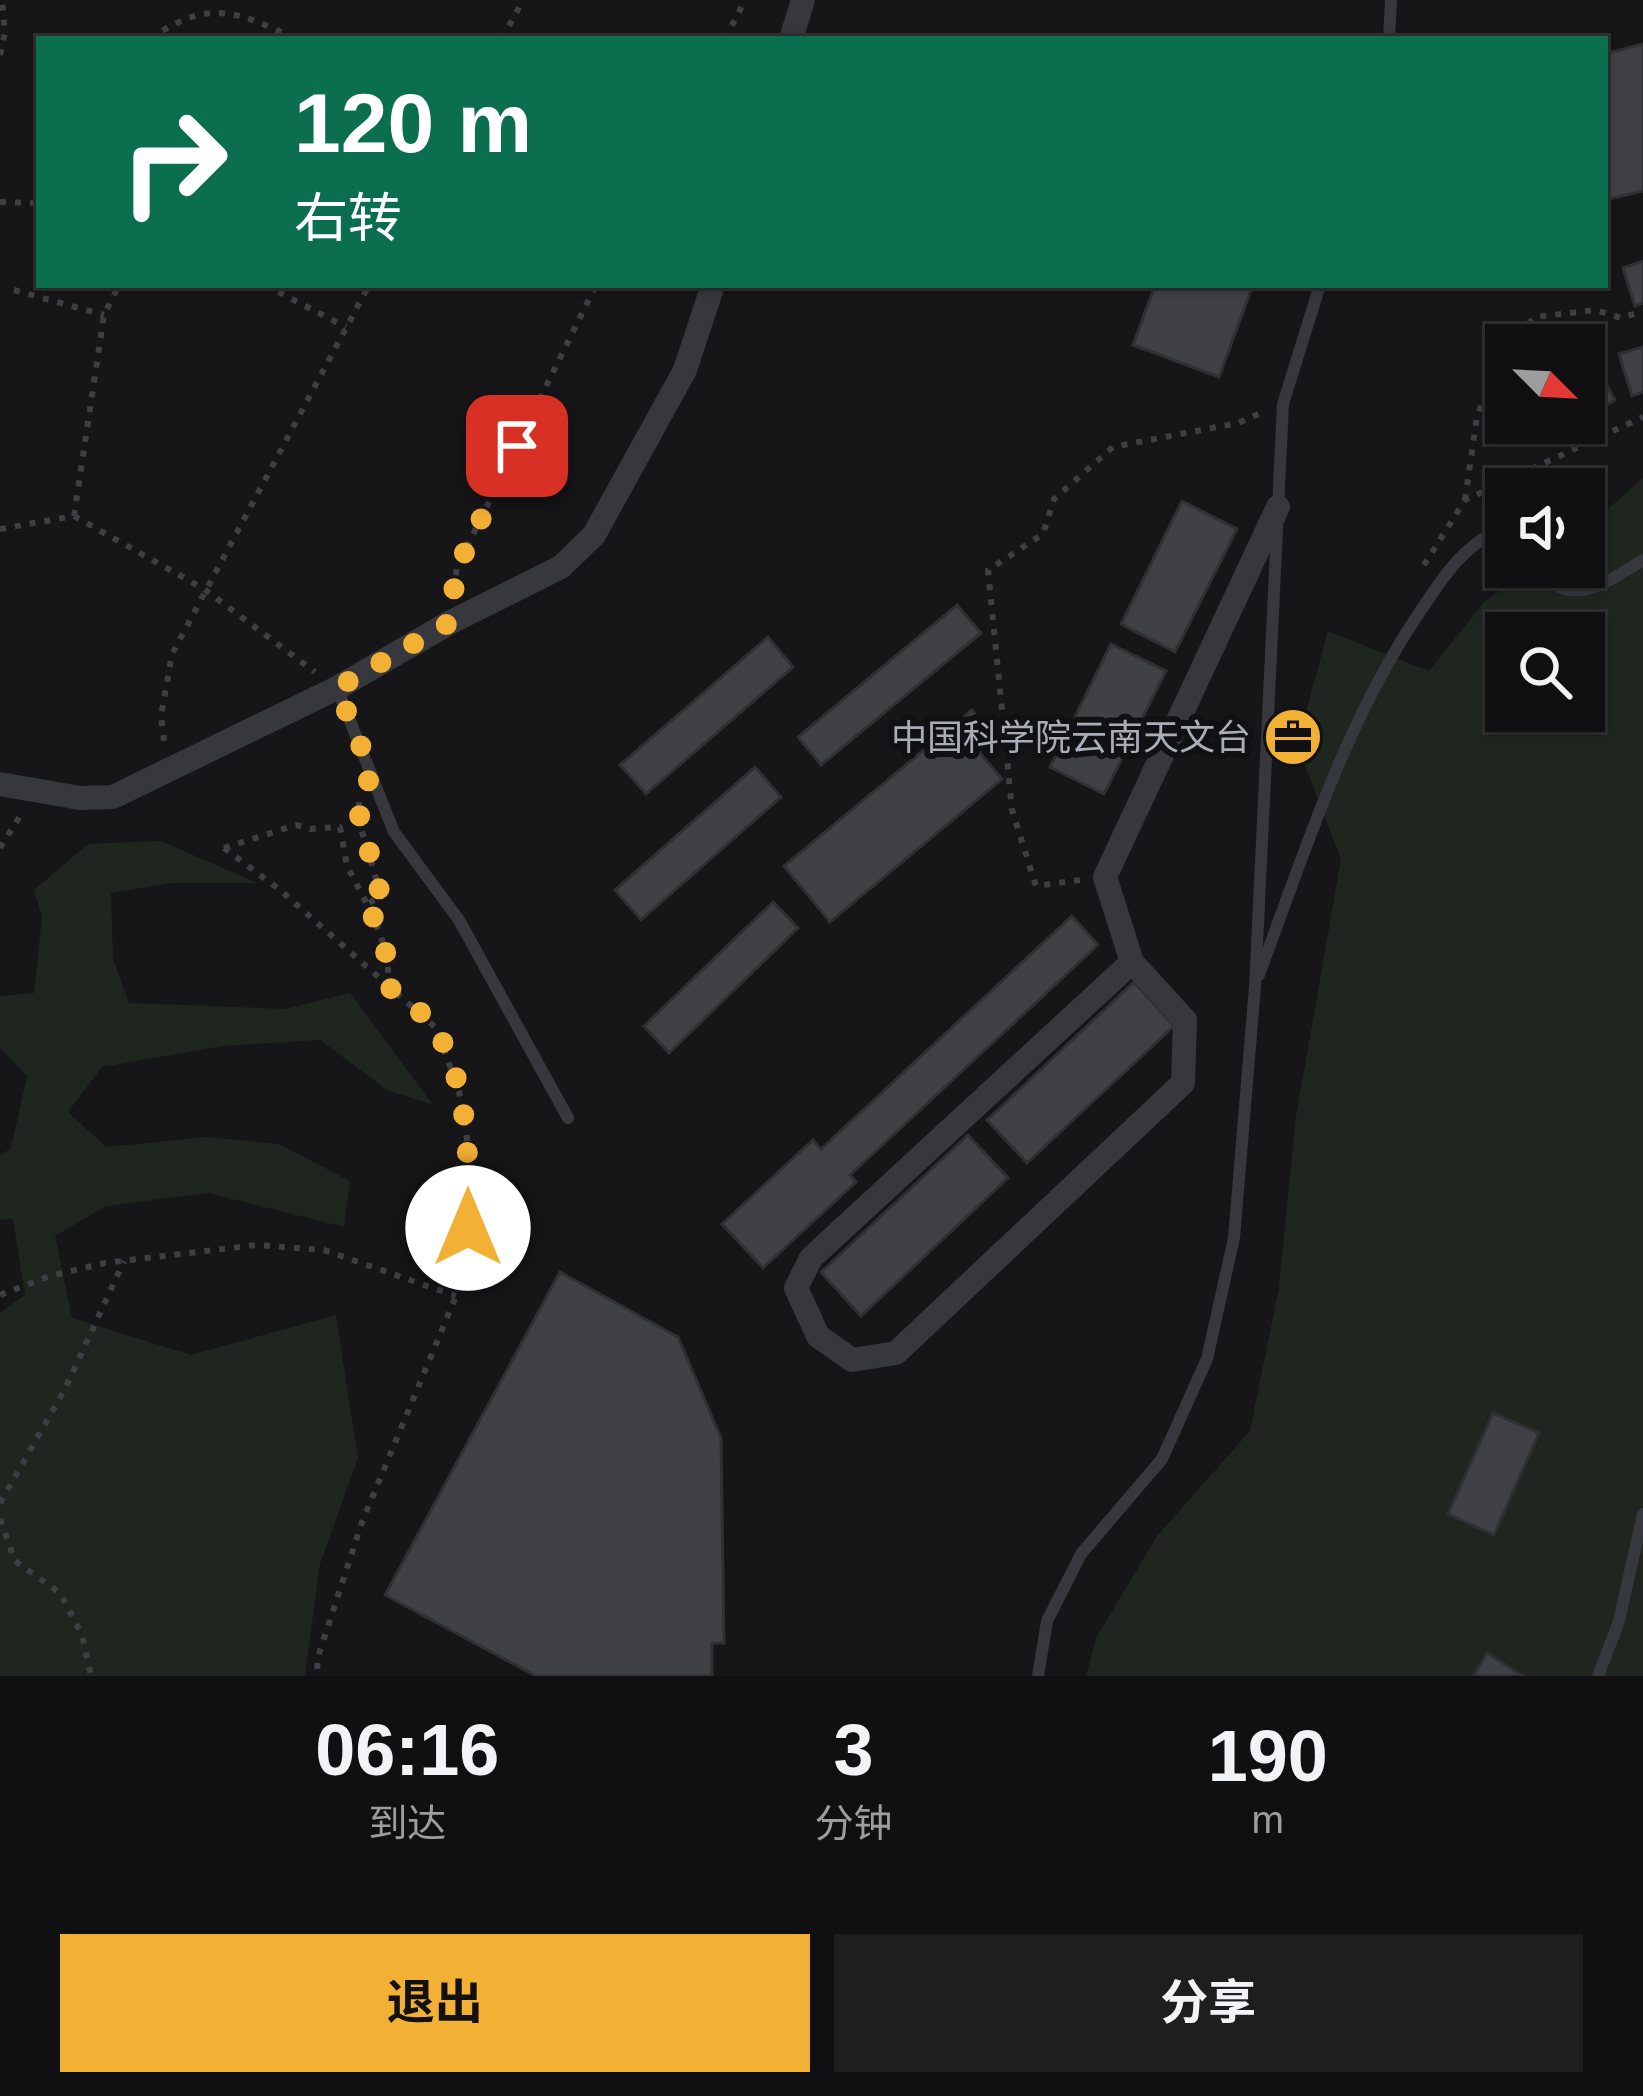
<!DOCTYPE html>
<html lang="zh">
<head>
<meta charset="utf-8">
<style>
	:root { --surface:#101012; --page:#1e1e20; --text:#f1f3f6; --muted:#9c9d9f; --line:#303032; --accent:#f2b134 }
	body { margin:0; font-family:Arial,"Noto Sans SC",sans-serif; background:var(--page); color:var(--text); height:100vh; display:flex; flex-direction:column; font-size:45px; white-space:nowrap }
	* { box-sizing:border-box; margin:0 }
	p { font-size:39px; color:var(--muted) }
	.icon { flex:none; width:66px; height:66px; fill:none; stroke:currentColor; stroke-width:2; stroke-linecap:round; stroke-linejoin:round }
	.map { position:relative; height:1676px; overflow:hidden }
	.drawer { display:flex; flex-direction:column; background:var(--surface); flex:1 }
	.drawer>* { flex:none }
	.top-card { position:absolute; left:36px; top:36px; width:1572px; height:252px; border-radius:0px; box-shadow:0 3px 9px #0004,0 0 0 3px var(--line); background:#0b6e4f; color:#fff; overflow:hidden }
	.needle { width:78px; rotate:114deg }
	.tools { position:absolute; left:1485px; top:324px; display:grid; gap:24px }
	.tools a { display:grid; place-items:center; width:120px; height:120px; border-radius:0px; background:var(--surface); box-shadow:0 3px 9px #0004,0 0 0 3px var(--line); font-size:60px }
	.pin { position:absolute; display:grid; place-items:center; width:102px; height:102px; color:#fff; margin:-51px; border-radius:24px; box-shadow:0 6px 18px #0006 }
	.me { position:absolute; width:132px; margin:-66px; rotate:0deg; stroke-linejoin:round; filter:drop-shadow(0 0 9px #0008) }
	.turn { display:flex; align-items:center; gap:42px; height:252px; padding:0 60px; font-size:54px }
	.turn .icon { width:156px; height:156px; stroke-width:2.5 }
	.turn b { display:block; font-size:84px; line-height:102px }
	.eta { display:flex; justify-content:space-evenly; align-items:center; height:204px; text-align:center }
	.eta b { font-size:72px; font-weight:700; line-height:84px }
	.primary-button { display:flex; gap:24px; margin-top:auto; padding:24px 60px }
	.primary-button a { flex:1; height:138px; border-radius:0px; background:var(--accent); color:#111; font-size:48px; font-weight:700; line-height:138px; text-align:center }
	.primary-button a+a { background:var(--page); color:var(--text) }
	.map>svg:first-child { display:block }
	.green { fill:#1e261f; fill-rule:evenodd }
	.building { fill:#404145; stroke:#303034; stroke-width:3 }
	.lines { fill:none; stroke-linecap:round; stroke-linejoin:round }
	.path { stroke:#3d3f44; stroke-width:6; stroke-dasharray:6 9; stroke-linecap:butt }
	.service { stroke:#37383d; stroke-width:12 }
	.minor { stroke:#37383d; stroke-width:24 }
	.route { stroke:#f2b134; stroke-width:21; stroke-dasharray:0 37.8 }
	.labels { text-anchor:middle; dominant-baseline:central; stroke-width:12; stroke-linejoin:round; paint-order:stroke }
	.poi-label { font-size:36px; fill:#a8adb8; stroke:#111113; text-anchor:end }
</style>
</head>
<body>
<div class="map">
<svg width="1643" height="1676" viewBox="0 0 1643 1676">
	<rect width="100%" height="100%" fill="#161618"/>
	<g class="green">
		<path d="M 1643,478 L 1643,1676 L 1086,1676 L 1096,1638 L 1157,1536 L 1250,1431 L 1279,1287 L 1296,1117 L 1341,859 L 1297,745 L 1328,631 L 1429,671 L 1484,602 L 1533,567 L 1584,567 L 1584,530 ZM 1506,633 L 1584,633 L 1584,711 L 1506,711 Z"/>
		<polygon points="161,841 257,883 171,883 111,893 113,959 129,1003 286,1009 350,993 433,1105 387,1090 320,1040 223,1046 102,1067 68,1112 106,1147 206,1137 279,1144 350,1181 344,1227 208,1193 106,1206 55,1236 72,1318 191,1355 336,1315 358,1458 320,1564 305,1676 0,1676 0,1313 25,1295 13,1219 0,1220 0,1156 11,1148 27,1076 0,1048 0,996 34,993 42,917 34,890 88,844"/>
	</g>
	<g class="building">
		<polygon points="1643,44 1643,191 1605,200 1605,54"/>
		<polygon points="1643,261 1643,303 1635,306 1623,268"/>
		<polygon points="1155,285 1253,285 1219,377 1133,345"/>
		<polygon points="1643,347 1643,392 1632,396 1619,354"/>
		<polygon points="1596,366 1615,400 1584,418 1584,373"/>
		<polygon points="1524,423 1574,423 1536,444"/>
		<polygon points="1182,501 1237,529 1175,652 1121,624"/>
		<polygon points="957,605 981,633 821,765 798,737"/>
		<polygon points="768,637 793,667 646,794 620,765"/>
		<polygon points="1111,644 1166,671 1104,794 1050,767"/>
		<polygon points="972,710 995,739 979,752 1002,779 830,922 784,866"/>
		<polygon points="755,767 781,797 641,920 615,890"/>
		<polygon points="773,902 798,928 669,1053 644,1026"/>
		<polygon points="1072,916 1098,945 850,1175 856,1182 763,1268 722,1224 813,1140 821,1149"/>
		<polygon points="1134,982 1174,1026 1027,1163 987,1120"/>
		<polygon points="968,1135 1008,1178 861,1316 821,1272"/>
		<polygon points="560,1272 678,1337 721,1438 724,1643 712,1643 712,1676 536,1676 385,1595"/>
		<polygon points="1493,1413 1539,1433 1494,1535 1448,1514"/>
		<polygon points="1487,1653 1523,1676 1473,1676"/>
	</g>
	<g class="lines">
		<g class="path">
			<path d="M 150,39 C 206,0 235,9 295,39"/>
			<polyline points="502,39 523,0"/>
			<polyline points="725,39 745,0"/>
			<polyline points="0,55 5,33 2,0"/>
			<polyline points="0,202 39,203"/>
			<polyline points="265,285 346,327"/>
			<polyline points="14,290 104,315"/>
			<polyline points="1507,345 1535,317 1595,310 1621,318 1643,311"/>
			<polyline points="1465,500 1477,416 1506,346"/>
			<polyline points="74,516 104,315 119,285"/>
			<polyline points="0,529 74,516 204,589 315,672"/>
			<polyline points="1424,565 1465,500 1643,417"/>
			<polyline points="454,590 457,567 596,285"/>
			<polyline points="164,741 161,716 172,654 369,285"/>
			<path d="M 359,802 L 358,818 L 381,896 L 367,904 C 380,932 390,955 388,986"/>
			<polyline points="0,848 20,816"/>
			<polyline points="224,848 280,890 436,1028 459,1091 469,1151 468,1228 456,1296 362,1522 317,1660 318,1676"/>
			<polyline points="224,848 296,825 310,829 340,827 347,866 367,904"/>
			<polyline points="1080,880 1036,886 1012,810 988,570 1043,534 1054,499 1113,447 1238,423 1263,412"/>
			<polyline points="0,1295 50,1276 105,1263 256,1245 324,1250 456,1296"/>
			<polyline points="0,1503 65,1389 124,1261"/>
			<polyline points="0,1519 15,1561 60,1593 82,1635 91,1676"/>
		</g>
		<g class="service">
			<polyline points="1389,39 1391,0"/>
			<path d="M 1532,567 C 1571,610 1602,585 1643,560"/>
			<polyline points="337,688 394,832 459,920 568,1118"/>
			<path d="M 1259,975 C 1305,851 1345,723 1419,613 C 1439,584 1454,558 1484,538 L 1506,541"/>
			<polyline points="1038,1676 1047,1621 1081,1554 1162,1459 1207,1359 1234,1238 1255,987 1283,404 1320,285"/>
			<polyline points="1598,1676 1619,1621 1643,1514"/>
		</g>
		<g class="minor">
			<polyline points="791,39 803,0"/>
			<polyline points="0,784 80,798 113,797 337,688 449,623 561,567 594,535 685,370 713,285"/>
			<polyline points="1132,962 811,1258 796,1288 818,1336 852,1360 896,1353 1183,1083 1185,1020 1132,962 1105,877 1278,507"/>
		</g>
	</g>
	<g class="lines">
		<path class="route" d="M 468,1228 C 469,1163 470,1089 437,1031 C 427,1014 402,999 388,986 C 390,955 381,932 367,904 L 381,896 L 357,806 L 372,773 L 337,688 L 449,623 L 457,568 L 517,446"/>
	</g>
	<defs>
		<symbol id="office-disc" viewBox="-11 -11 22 22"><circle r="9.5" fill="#f2b134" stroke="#111113"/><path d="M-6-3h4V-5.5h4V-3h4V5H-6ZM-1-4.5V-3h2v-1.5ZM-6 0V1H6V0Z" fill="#111"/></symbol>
	</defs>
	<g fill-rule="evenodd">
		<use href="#office-disc" x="1260" y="704" width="66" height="66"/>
	</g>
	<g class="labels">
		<g class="poi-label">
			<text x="1251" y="737">中国科学院云南天文台</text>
		</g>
	</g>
</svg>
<div class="tools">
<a><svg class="needle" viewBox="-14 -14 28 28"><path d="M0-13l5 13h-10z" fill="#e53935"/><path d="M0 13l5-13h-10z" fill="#9c9d9f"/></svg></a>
<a><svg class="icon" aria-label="sound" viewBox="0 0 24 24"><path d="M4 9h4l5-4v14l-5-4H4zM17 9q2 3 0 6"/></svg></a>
<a><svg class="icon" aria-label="search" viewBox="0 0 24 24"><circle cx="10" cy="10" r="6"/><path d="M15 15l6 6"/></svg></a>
</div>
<div class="pin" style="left:517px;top:446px;background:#d93025"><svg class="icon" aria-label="arrive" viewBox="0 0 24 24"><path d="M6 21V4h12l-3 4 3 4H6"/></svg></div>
<svg class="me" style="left:468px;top:1228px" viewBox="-20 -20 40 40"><circle r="19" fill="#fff"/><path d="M0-13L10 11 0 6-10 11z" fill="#f2b134"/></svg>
<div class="top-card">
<div class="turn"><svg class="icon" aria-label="right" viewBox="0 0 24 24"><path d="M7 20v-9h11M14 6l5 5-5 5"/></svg><div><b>120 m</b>右转</div></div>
</div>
</div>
<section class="drawer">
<div class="eta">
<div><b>06:16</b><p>到达</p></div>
<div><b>3</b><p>分钟</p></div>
<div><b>190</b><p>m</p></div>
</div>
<div class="primary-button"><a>退出</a><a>分享</a></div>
</section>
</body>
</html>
